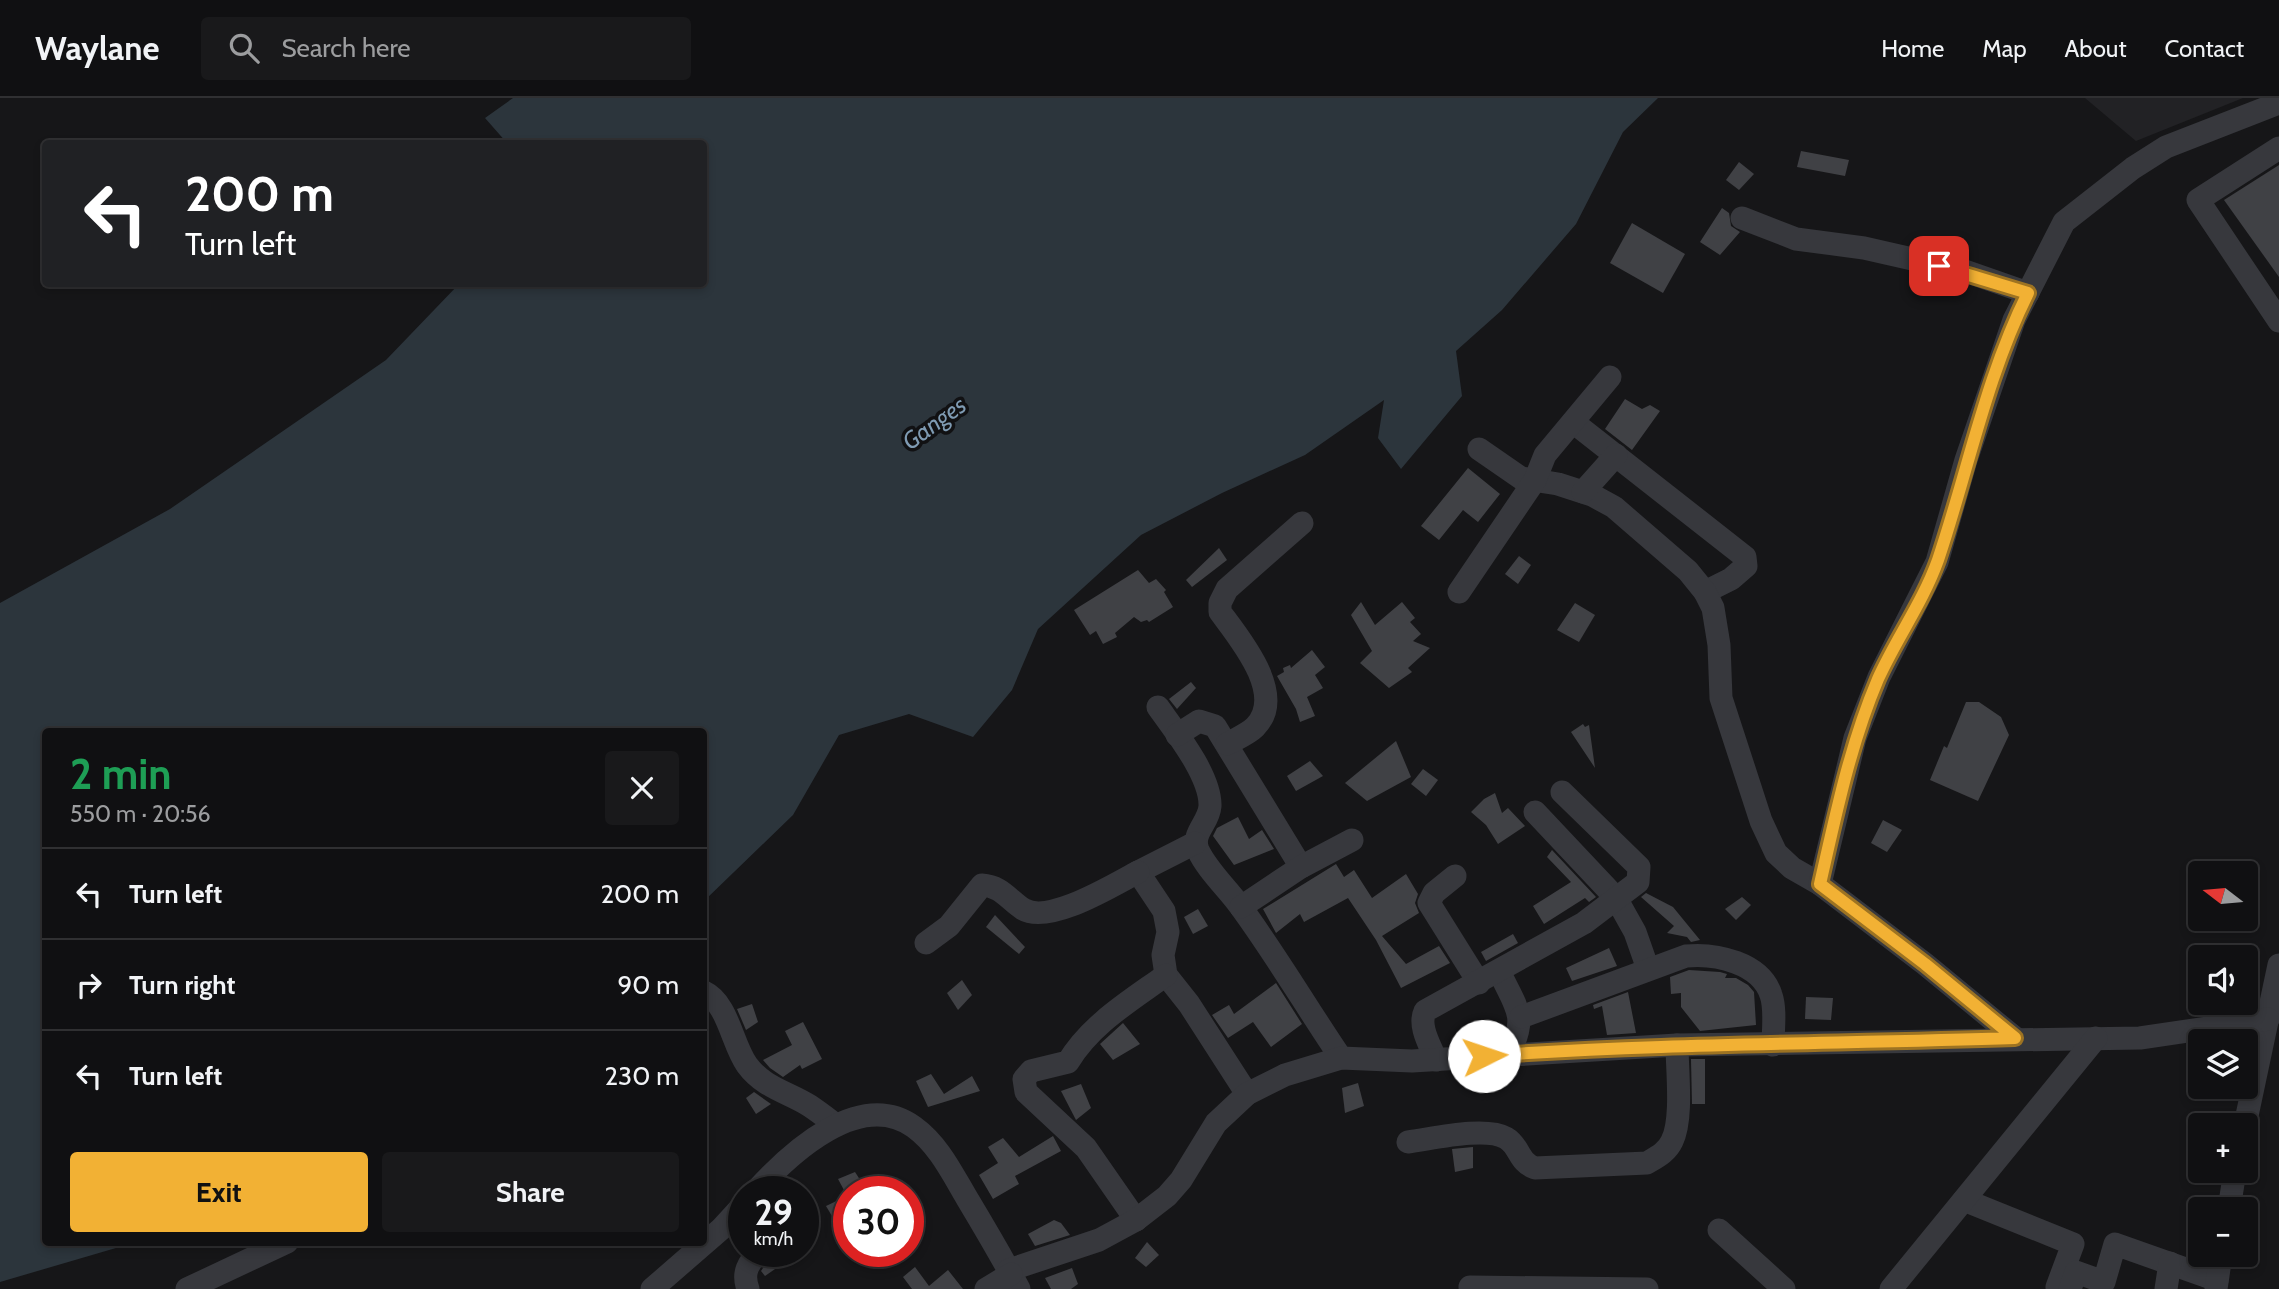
<!DOCTYPE html>
<html lang="en">
<head>
<meta charset="utf-8">
<style>
	:root { --surface:#101012; --page:#19191b; --text:#f1f3f6; --muted:#9c9d9f; --line:#303032; --accent:#f2b134 }
	body { margin:0; font-family:Cabin,sans-serif; background:var(--page); color:var(--text); height:100vh; display:flex; flex-direction:column; font-size:26px; white-space:nowrap }
	* { box-sizing:border-box; margin:0 }
	p { font-size:23px; color:var(--muted) }
	.icon { flex:none; width:38px; height:38px; fill:none; stroke:currentColor; stroke-width:2; stroke-linecap:round; stroke-linejoin:round }
	.map { position:relative; flex:1; overflow:hidden }
	.sheet { position:absolute; left:42px; top:630px; width:665px; height:518px; display:flex; flex-direction:column; background:var(--surface); border-radius:7px; box-shadow:0 4px 10px #0003,0 0 0 2px var(--line) }
	.sheet>* { flex:none }
	.hud { position:absolute; left:42px; top:42px; width:665px; height:147px; border-radius:7px; box-shadow:0 4px 10px #0003,0 0 0 2px var(--line); background:#202124; color:#fff; overflow:hidden }
	.needle { width:46px; rotate:286deg }
	.tools { position:absolute; left:2188px; top:763px; display:grid; gap:14px }
	.tools a { display:grid; place-items:center; width:70px; height:70px; border-radius:7px; background:var(--surface); box-shadow:0 4px 10px #0003,0 0 0 2px var(--line); font-size:35px }
	.speed { position:absolute; left:728px; top:1078px; display:flex; gap:14px; font-size:35px; font-weight:700; text-align:center }
	.speed>* { display:grid; place-content:center; width:91px; height:91px; border-radius:50%; background:var(--surface); box-shadow:0 4px 10px #0003,0 0 0 2px var(--line); line-height:1 }
	.speed small { font-size:18px; font-weight:400 }
	.speed .limit { border:10px solid #d22; background:#fff; color:#111 }
	.pin { position:absolute; display:grid; place-items:center; width:60px; height:60px; color:#fff; margin:-30px; border-radius:14px; box-shadow:0 4px 10px #0006 }
	.me { position:absolute; width:77px; margin:-38px; rotate:86deg; stroke-linejoin:round; filter:drop-shadow(0 0 5px #0008) }
	.turn { display:flex; align-items:center; gap:24px; height:147px; padding:0 28px; font-size:32px }
	.turn .icon { width:91px; height:91px; stroke-width:2.5 }
	.turn b { display:block; font-size:49px; line-height:60px }
	.round { display:grid; place-items:center; flex:none; width:74px; height:74px; border-radius:7px; background:var(--page) }
	.headline { display:flex; align-items:center; justify-content:space-between; height:119px; padding:0 28px }
	h1 { font-size:42px; font-weight:800; line-height:52px; color:#1e9e55 }
	.cta { display:flex; gap:14px; margin-top:auto; padding:14px 28px }
	.cta a { flex:1; height:80px; border-radius:7px; background:var(--accent); color:#111; font-size:28px; font-weight:800; line-height:80px; text-align:center }
	.cta a+a { background:var(--page); color:var(--text) }
	ul { padding:0; list-style:none }
	li { display:flex; align-items:center; gap:21px; height:91px; padding:0 28px; border-top:2px solid var(--line) }
	li div { flex:1 }
	li b { display:block; font-size:26px }
	li em { font-style:normal }
	header { display:flex; align-items:center; gap:42px; box-sizing:border-box; height:98px; padding:0 35px; background:var(--surface); border-bottom:2px solid var(--line) }
	header strong { font-size:33px }
	nav { display:flex; gap:38px; margin-inline-start:auto; font-size:24px }
	.search { width:490px; height:63px; background:var(--page); display:flex; align-items:center; gap:18px; box-sizing:border-box; padding:0 24px; border-radius:7px; color:var(--muted); font-size:26px }
	.map>svg:first-child { display:block }
	.built { fill:#222225 }
	.water { fill:#2c353c }
	.building { fill:#404145 }
	.lines { fill:none; stroke-linecap:round; stroke-linejoin:round }
	.minor { stroke:#37383d; stroke-width:23 }
	.route-casing { stroke:#9d7322; stroke-width:18 }
	.route { stroke:#f2b134; stroke-width:12 }
	.labels { text-anchor:middle; dominant-baseline:central; stroke-width:7; stroke-linejoin:round; paint-order:stroke }
	.water-label { font-size:24px; font-style:italic; fill:#7f9bb3; stroke:#111113 }
</style>
</head>
<body>
<header>
<strong>Waylane</strong>
<div class="search"><svg class="icon" aria-label="search" viewBox="0 0 24 24"><circle cx="10" cy="10" r="6"/><path d="M15 15l6 6"/></svg>Search here</div>
<nav><a>Home</a><a>Map</a><a>About</a><a>Contact</a></nav>
</header>
<div class="map">
<svg width="2279" height="1191" viewBox="0 0 2279 1191">
	<rect width="100%" height="100%" fill="#161618"/>
	<polygon class="built" points="2085,0 2243,0 2136,43"/>
	<polygon class="water" points="513,0 1658,0 1623,34 1576,126 1502,212 1456,253 1462,298 1401,371 1378,340 1384,302 1305,357 1222,395 1141,437 1038,531 1012,592 973,639 909,616 839,637 793,717 704,803 704,634 46,634 46,1144 133,1145 0,1184 0,505 170,411 386,262 459,186 704,186 704,46 507,45 485,20"/>
	<g class="building">
		<polygon points="1801,53 1849,62 1845,78 1797,69"/>
		<polygon points="1739,64 1754,76 1739,92 1726,82"/>
		<polygon points="2279,67 2279,179 2224,102"/>
		<polygon points="1722,110 1729,115 1731,128 1740,134 1720,157 1700,144"/>
		<polygon points="1632,125 1685,156 1663,195 1610,165"/>
		<polygon points="1625,301 1642,311 1650,307 1660,313 1632,352 1605,331"/>
		<polygon points="1468,370 1500,396 1478,424 1463,412 1439,442 1421,428"/>
		<polygon points="1219,450 1227,462 1192,489 1186,482"/>
		<polygon points="1519,458 1531,467 1518,486 1505,476"/>
		<polygon points="1138,472 1149,485 1156,481 1166,492 1164,494 1173,509 1149,524 1147,522 1141,524 1134,519 1115,535 1117,539 1103,546 1096,533 1090,537 1074,512"/>
		<polygon points="1361,504 1375,527 1402,504 1415,520 1410,524 1421,536 1413,543 1430,550 1408,570 1412,574 1389,590 1360,565 1372,553 1351,517"/>
		<polygon points="1575,505 1595,517 1579,544 1557,532"/>
		<polygon points="1312,552 1325,569 1315,577 1323,590 1307,599 1315,618 1300,624 1296,611 1277,578 1284,574 1283,570 1290,567 1291,570"/>
		<polygon points="1191,584 1196,590 1177,611 1169,601"/>
		<polygon points="1966,604 1979,604 2001,619 2009,637 1978,703 1930,682 1944,648 1947,650"/>
		<polygon points="1583,626 1585,629 1589,627 1595,670 1571,634"/>
		<polygon points="1396,643 1411,679 1367,703 1345,685"/>
		<polygon points="1310,663 1323,678 1296,693 1287,678"/>
		<polygon points="1423,671 1438,682 1426,698 1411,686"/>
		<polygon points="1495,695 1502,715 1508,710 1525,728 1498,746 1486,727 1471,714 1484,701"/>
		<polygon points="1238,719 1249,741 1262,732 1274,751 1234,767 1213,738 1217,730"/>
		<polygon points="1883,722 1902,732 1887,754 1871,745"/>
		<polygon points="1552,752 1596,799 1589,804 1585,800 1544,826 1533,808 1571,784 1547,759"/>
		<polygon points="1336,766 1344,779 1354,772 1372,800 1406,776 1418,796 1415,805 1419,815 1382,838 1406,866 1439,848 1450,865 1401,890 1376,842 1348,800 1304,824 1300,816 1276,835 1263,811"/>
		<polygon points="1646,795 1673,809 1700,842 1691,844 1687,839 1667,835 1674,828 1641,799"/>
		<polygon points="1742,799 1751,807 1736,822 1725,811"/>
		<polygon points="1198,811 1208,828 1193,836 1184,819"/>
		<polygon points="995,817 1025,849 1019,856 986,829"/>
		<polygon points="1513,836 1518,845 1486,863 1481,854"/>
		<polygon points="1609,850 1617,868 1572,883 1566,870"/>
		<polygon points="1689,872 1720,874 1727,876 1725,880 1736,880 1748,887 1754,894 1756,927 1700,933 1681,909 1681,895 1671,896 1670,879"/>
		<polygon points="962,882 972,897 958,912 947,895"/>
		<polygon points="1276,885 1302,926 1271,949 1253,924 1228,940 1212,917 1229,907 1234,916"/>
		<polygon points="1628,894 1636,935 1607,937 1602,908 1594,911 1593,907"/>
		<polygon points="1806,899 1833,900 1831,922 1805,921"/>
		<polygon points="752,906 758,924 746,932 737,911"/>
		<polygon points="803,924 822,961 802,971 800,967 783,979 770,970 763,962 792,947 785,933"/>
		<polygon points="1123,925 1140,946 1113,962 1100,946"/>
		<polygon points="1691,961 1705,961 1705,1006 1692,1006"/>
		<polygon points="931,976 944,996 972,978 980,993 928,1009 916,983"/>
		<polygon points="1358,985 1364,1008 1345,1015 1342,990"/>
		<polygon points="1081,986 1091,1010 1076,1022 1061,993"/>
		<polygon points="754,994 771,1006 756,1016 746,1000"/>
		<polygon points="1053,1038 1061,1053 1015,1078 1019,1086 993,1101 979,1077 998,1065 988,1049 1003,1040 1019,1059"/>
		<polygon points="1473,1049 1473,1070 1455,1074 1452,1051"/>
		<polygon points="855,1074 868,1094 845,1094 838,1081"/>
		<polygon points="849,1097 849,1147 826,1108"/>
		<polygon points="1054,1122 1061,1125 1070,1137 1035,1148 1028,1136"/>
		<polygon points="1147,1144 1159,1157 1146,1169 1135,1160"/>
		<polygon points="774,1153 801,1153 765,1178 761,1173"/>
		<polygon points="915,1169 929,1188 948,1172 963,1191 912,1191 903,1179"/>
		<polygon points="1072,1170 1078,1186 1071,1191 1051,1191 1045,1180"/>
	</g>
	<g class="lines">
		<g class="minor">
			<polyline points="2279,50 2198,102 2279,223"/>
			<polyline points="1742,120 1796,141 1864,150 1965,173 2028,195"/>
			<polyline points="1573,324 1745,459 1746,468 1731,481 1705,494"/>
			<polyline points="1479,351 1521,380 1558,386 1592,397 1614,409 1688,473 1705,494 1713,510 1719,547 1721,600 1761,723 1776,755 1792,770 1820,786"/>
			<polyline points="1583,394 1616,357"/>
			<polyline points="1459,494 1535,382 1545,357 1610,279"/>
			<path d="M 1158,609 C 1175,633 1211,678 1210,708 C 1209,725 1191,735 1198,752 C 1207,772 1227,790 1240,808 C 1276,857 1307,910 1341,960"/>
			<polyline points="1177,637 1199,623 1215,628 1301,769"/>
			<path d="M 1227,646 C 1236,641 1248,636 1255,629 C 1287,597 1240,541 1220,514 L 1220,505 L 1227,491 L 1302,425"/>
			<polyline points="1535,714 1616,800 1635,834 1648,871"/>
			<polyline points="1195,745 1138,774 1164,813 1168,834 1163,857 1166,877 1189,906 1247,996"/>
			<polyline points="1455,778 1434,795 1429,805 1479,885"/>
			<polyline points="1241,809 1301,769 1352,742"/>
			<path d="M 926,845 L 949,828 L 982,787 C 1001,788 1009,802 1023,811 C 1049,827 1113,787 1138,774"/>
			<path d="M 1499,873 C 1516,910 1529,918 1508,957"/>
			<path d="M 704,894 C 728,905 732,946 747,967 C 764,990 788,994 810,1008 C 819,1014 828,1021 836,1027"/>
			<path d="M 1521,919 L 1686,858 C 1716,855 1761,865 1771,897 C 1776,911 1773,932 1773,947"/>
			<polyline points="2015,940 1925,866 1820,786 1855,640 1879,579 1937,464 1966,362 2014,222 2064,124 2133,70 2166,49 2279,5"/>
			<path d="M 1436,962 C 1430,947 1418,928 1425,913 L 1584,825 L 1638,784 L 1639,769 L 1562,694"/>
			<polyline points="2245,1027 2279,867"/>
			<path d="M 1408,1044 C 1432,1041 1485,1028 1506,1040 C 1520,1048 1518,1064 1535,1070 L 1647,1065 C 1657,1059 1667,1054 1672,1043 C 1683,1021 1677,972 1677,947"/>
			<path d="M 755,1094 C 790,1055 860,990 914,1029 C 939,1047 953,1077 968,1102 C 986,1132 1003,1161 1019,1191"/>
			<polyline points="1964,1102 2073,1146 2057,1189"/>
			<polyline points="2229,1111 2235,1073"/>
			<path d="M 1136,1122 L 1086,1050 L 1026,994 L 1024,981 L 1031,973 L 1068,964 C 1091,926 1130,903 1166,877"/>
			<polyline points="1719,1132 1784,1191"/>
			<polyline points="1009,1172 1099,1142 1136,1122 1167,1098 1181,1082 1216,1025 1247,996 1285,977 1341,960 1412,963 1677,947 2140,940 2268,921"/>
			<polyline points="1470,1189 1647,1191"/>
			<polyline points="187,1191 287,1144"/>
			<polyline points="652,1191 721,1131 744,1106"/>
			<path d="M 748,1191 C 742,1175 748,1165 760,1153"/>
			<polyline points="986,1191 1011,1176"/>
			<polyline points="1891,1191 2096,940"/>
			<polyline points="2070,1191 2076,1174 2104,1184 2115,1146 2217,1182"/>
			<polyline points="2166,1191 2170,1165"/>
			<polyline points="2216,1191 2221,1157"/>
		</g>
	</g>
	<g class="lines">
		<defs>
			<path id="route" d="M 1484,958 C 1661,945 1838,946 2015,940 L 1925,866 L 1820,786 C 1836,716 1850,647 1878,581 C 1896,541 1923,504 1938,462 C 1968,373 1986,279 2028,195 L 1939,168"/>
		</defs>
		<use href="#route" class="route-casing"/>
		<use href="#route" class="route"/>
	</g>
	<g class="labels">
		<g class="water-label">
			<text transform="translate(934 325) rotate(-36)">Ganges</text>
		</g>
	</g>
</svg>
<div class="tools">
<a><svg class="needle" viewBox="-14 -14 28 28"><path d="M0-13l5 13h-10z" fill="#e53935"/><path d="M0 13l5-13h-10z" fill="#9c9d9f"/></svg></a>
<a><svg class="icon" aria-label="sound" viewBox="0 0 24 24"><path d="M4 9h4l5-4v14l-5-4H4zM17 9q2 3 0 6"/></svg></a>
<a><svg class="icon" aria-label="layers" viewBox="0 0 24 24"><path d="M12 4l9 5-9 5-9-5zM3 14l9 5 9-5"/></svg></a>
<a>+</a>
<a>−</a>
</div>
<div class="speed"><div>29<small>km/h</small></div><div class="limit">30</div></div>
<div class="pin" style="left:1939px;top:168px;background:#d93025"><svg class="icon" aria-label="arrive" viewBox="0 0 24 24"><path d="M6 21V4h12l-3 4 3 4H6"/></svg></div>
<svg class="me" style="left:1484px;top:958px" viewBox="-20 -20 40 40"><circle r="19" fill="#fff"/><path d="M0-13L10 11 0 6-10 11z" fill="#f2b134"/></svg>
<div class="hud">
<div class="turn"><svg class="icon" aria-label="left" viewBox="0 0 24 24"><path d="M17 20v-9H6M10 6l-5 5 5 5"/></svg><div><b>200 m</b>Turn left</div></div>
</div>
<section class="sheet">
<div class="headline"><div><h1>2 min</h1><p>550 m · 20:56</p></div><a class="round"><svg class="icon" aria-label="close" viewBox="0 0 24 24"><path d="M6 6l12 12M18 6L6 18"/></svg></a></div>
<ul>
<li><svg class="icon" aria-label="left" viewBox="0 0 24 24"><path d="M17 20v-9H6M10 6l-5 5 5 5"/></svg><div><b>Turn left</b></div><em>200 m</em></li>
<li><svg class="icon" aria-label="right" viewBox="0 0 24 24"><path d="M7 20v-9h11M14 6l5 5-5 5"/></svg><div><b>Turn right</b></div><em>90 m</em></li>
<li><svg class="icon" aria-label="left" viewBox="0 0 24 24"><path d="M17 20v-9H6M10 6l-5 5 5 5"/></svg><div><b>Turn left</b></div><em>230 m</em></li>
</ul>
<div class="cta"><a>Exit</a><a>Share</a></div>
</section>
</div>
</body>
</html>
